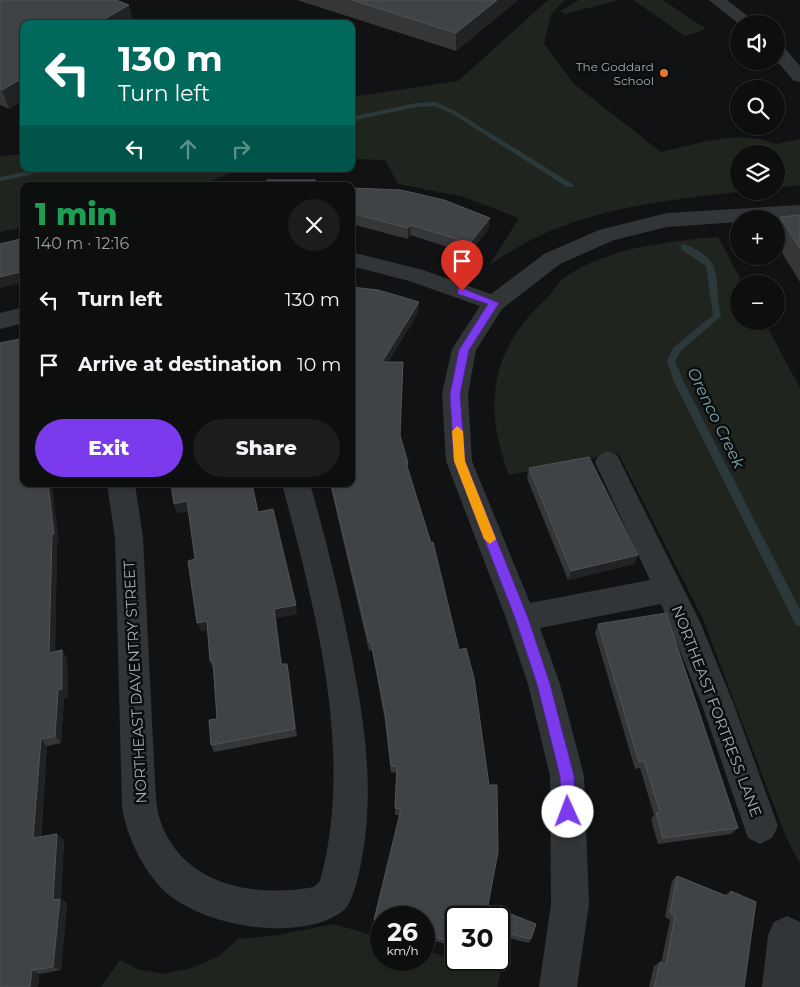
<!DOCTYPE html>
<html lang="en">
<head>
<meta charset="utf-8">
<style>
	:root { --surface:#0d0e0e; --page:#1b1c1c; --text:#f1f3f6; --muted:#9a9c9e; --line:#2d2e2e; --accent:#7c3aed }
	body { margin:0; font-family:Montserrat,sans-serif; background:var(--page); color:var(--text); height:100vh; display:flex; flex-direction:column; font-size:19px; white-space:nowrap }
	* { box-sizing:border-box; margin:0 }
	p { font-size:16px; color:var(--muted) }
	.icon { flex:none; width:28px; height:28px; fill:none; stroke:currentColor; stroke-width:2; stroke-linecap:round; stroke-linejoin:round }
	.map { position:relative; flex:1; overflow:hidden }
	.details { position:absolute; left:20px; top:182px; width:335px; height:305px; display:flex; flex-direction:column; background:var(--surface); border-radius:10px; box-shadow:0 1px 4px #0004,0 0 0 1px var(--line) }
	.details>* { flex:none }
	.top-card { position:absolute; left:20px; top:20px; width:335px; height:152px; border-radius:10px; box-shadow:0 1px 4px #0004,0 0 0 1px var(--line); background:#00695c; color:#fff; overflow:hidden }
	.fabs { position:absolute; left:730px; top:15px; display:grid; gap:10px }
	.fabs a { display:grid; place-items:center; width:55px; height:55px; border-radius:50%; background:var(--surface); box-shadow:0 1px 4px #0004,0 0 0 1px var(--line); font-size:25px }
	.speed { position:absolute; left:370px; top:906px; display:flex; gap:10px; font-size:25px; font-weight:700; text-align:center }
	.speed>* { display:grid; place-content:center; width:65px; height:65px; border-radius:50%; background:var(--surface); box-shadow:0 1px 4px #0004,0 0 0 1px var(--line); line-height:1 }
	.speed small { font-size:12px; font-weight:400 }
	.speed .limit { border:2px solid #111; border-radius:8px; background:#fff; color:#111 }
	.pin { position:absolute; display:grid; place-items:center; width:42px; height:42px; color:#fff; margin:-51px -21px; border-radius:50% 50% 50% 0; rotate:-45deg; box-shadow:0 0 5px #0007 }
	.pin .icon { rotate:45deg }
	.me { position:absolute; width:55px; margin:-28px; rotate:358deg; stroke-linejoin:round; filter:drop-shadow(0 0 4px #0008) }
	.turn { display:flex; align-items:center; gap:18px; height:105px; padding:0 15px; font-size:22px }
	.turn .icon { width:65px; height:65px; stroke-width:2.5 }
	.turn b { display:block; font-size:35px; line-height:42px }
	.lanes { display:flex; align-items:center; height:48px; padding:0 15px; background:#0003; justify-content:center; gap:25px; direction:ltr }
	.lanes .off { opacity:.35 }
	.round { display:grid; place-items:center; flex:none; width:52px; height:52px; border-radius:26px; background:var(--page) }
	.head { display:flex; align-items:center; justify-content:space-between; height:85px; padding:0 15px }
	h1 { font-size:30px; font-weight:800; line-height:38px; color:#1e9e55 }
	.primary-button { display:flex; gap:10px; margin-top:auto; padding:10px 15px }
	.primary-button a { flex:1; height:58px; border-radius:30px; background:var(--accent); color:#fff; font-size:20px; font-weight:800; line-height:58px; text-align:center }
	.primary-button a+a { background:var(--page); color:var(--text) }
	ul { padding:0; list-style:none }
	li { display:flex; align-items:center; gap:15px; height:65px; padding:0 15px }
	li div { flex:1 }
	li b { display:block; font-size:19px }
	li em { font-style:normal }
	.map>svg:first-child { display:block }
	.green { fill:#1f251e }
	.lines { fill:none; stroke-linecap:round; stroke-linejoin:round }
	.stream { fill:#2b393b; fill-rule:evenodd }
	.minor { fill:#323538; fill-rule:evenodd }
	.wall { fill:#343638 }
	.shaded-wall { fill:#212224 }
	.building { fill:#404345; stroke:#505357 }
	.route { fill:#7c3aed; stroke:#51269a }
	.slow { fill:#f59e0b }
	.poi-dot { fill:#ea7432; stroke:#0c0d0e; stroke-width:2 }
	.labels { text-anchor:middle; dominant-baseline:central; stroke-width:5; stroke-linejoin:round; paint-order:stroke }
	.far-poi-label { font-size:12px; fill:#a3adb3; stroke:#0c0d0e; text-anchor:end }
	.street-label { font-size:15px; fill:#a3adb3; stroke:#0c0d0e }
	.water-label { font-size:16px; font-style:italic; fill:#7ba5ad; stroke:#0c0d0e }
</style>
</head>
<body>
<div class="map">
<svg width="800" height="987" viewBox="0 0 800 987">
	<rect width="100%" height="100%" fill="#111213"/>
	<g class="green">
		<path d="M 548,0 L 565,0 L 551,14 L 544,44 L 574,84 L 661,152 L 707,141 L 735,137 L 759,139 L 777,144 L 800,139 L 800,185 L 776,188 L 776,154 L 739,154 L 739,191 L 746,191 C 655,202 565,209 489,266 L 519,218 L 464,197 L 398,184 L 385,160 L 351,159 L 351,97 L 458,81 Z"/>
		<polygon points="579,0 618,0 566,14 560,11"/>
		<polygon points="633,0 663,0 706,29 685,36"/>
		<polygon points="24,154 24,169 242,169 198,186 24,186 24,227 0,232 0,156"/>
		<path d="M 718,237 L 743,284 L 739,284 L 739,321 L 764,321 L 800,388 L 800,864 L 786,837 L 702,617 L 618,453 L 509,475 C 482,404 491,348 548,297 C 554,291 558,281 565,277 C 608,248 667,241 718,237 Z"/>
		<polygon points="334,924 381,938 381,960 424,960 424,950 501,973 497,987 101,987 120,960 137,969 163,974 192,968 219,956 238,939 278,935"/>
	</g>
	<g class="lines">
		<g class="stream">
			<polygon points="435,102 455,111 574,185 573,187 567,187 451,113 434,106 416,107 351,121 351,117 416,103"/>
			<polygon points="39,169 52,169 48,171 0,181 0,177"/>
			<path d="M 684,244 C 728,261 712,280 721,316 L 680,352 L 675,361 L 684,382 L 800,610 L 800,626 L 796,625 L 674,382 L 667,361 L 673,348 L 713,315 L 706,266 L 681,249 L 681,245 Z"/>
		</g>
		<g class="minor">
			<polygon points="709,0 727,0 758,24 739,24"/>
			<polygon points="776,44 782,45 800,66 800,82 794,81 776,60"/>
			<polygon points="800,205 800,217 739,219 739,222 667,227 614,240 560,264 502,309 476,350 468,394 472,461 530,603 650,580 595,462 599,455 608,451 617,455 700,622 734,705 778,826 772,838 760,844 748,838 702,705 661,604 540,628 560,684 584,776 589,904 577,987 539,987 551,904 550,776 528,684 506,618 446,461 442,394 452,349 480,306 409,281 351,266 351,252 423,270 491,294 544,254 599,230 667,213"/>
			<polygon points="24,307 24,323 0,329 0,313"/>
			<path d="M 107,484 L 135,484 L 143,538 L 155,782 C 156,794 156,808 160,820 C 182,886 255,898 314,887 L 320,881 C 355,754 315,608 282,484 L 310,484 C 326,538 339,593 350,648 C 364,718 375,787 362,858 C 359,873 356,891 348,905 C 343,913 335,916 327,920 C 283,938 206,925 169,895 C 145,875 126,837 122,806 L 115,538 Z"/>
			<polygon points="787,916 800,922 800,987 762,987 768,935 774,922"/>
		</g>
	</g>
	<g class="wall">
		<polygon points="0,0 117,0 134,23 132,24 24,24 9,109 0,105"/>
		<polygon points="297,0 518,0 456,51"/>
		<polygon points="351,188 489,228 469,254 410,235 408,239 351,224"/>
		<polygon points="800,215 800,282 776,243 776,225 780,217"/>
		<polygon points="351,287 418,313 388,362 403,362 400,437 408,463 408,471 488,905 531,939 529,943 499,936 499,918 456,918 456,947 424,938 424,918 381,918 381,926 374,924 374,920 400,815 395,815 397,772 391,773 385,721 372,650 369,651 330,484 351,484"/>
		<polygon points="0,343 59,543 57,543 55,651 67,658 68,697 64,698 61,743 47,746 41,837 64,840 61,899 67,903 61,970 39,974 38,987 0,987"/>
		<polygon points="529,468 634,564 568,580 527,478"/>
		<polygon points="174,504 258,512 297,614 276,618 282,664 289,671 297,736 214,752 211,745 217,719 213,669 210,661 207,630 201,631 195,559 188,511 177,513"/>
		<polygon points="598,624 738,828 731,834 658,844 651,819 654,815 640,768 635,769 595,633"/>
		<polygon points="677,876 725,895 731,891 744,987 649,987 654,966 660,962 661,963 670,920 665,917 672,881"/>
	</g>
	<g class="shaded-wall">
		<polygon points="497,0 518,0 456,51 456,33"/>
		<polygon points="129,5 134,23 132,24 96,24"/>
		<polygon points="24,77 24,100 9,109 2,90"/>
		<polygon points="490,218 489,228 469,254 470,243"/>
		<polygon points="411,225 410,235 408,239 408,228"/>
		<polygon points="24,271 24,282 0,288 0,277"/>
		<polygon points="419,302 418,313 382,372 382,362"/>
		<polygon points="48,484 52,484 59,543 57,543 55,661 49,653"/>
		<polygon points="187,501 190,511 177,513 174,504"/>
		<polygon points="638,555 634,564 568,580 571,571"/>
		<polygon points="296,605 297,614 276,618 283,672 281,664 274,609"/>
		<polygon points="207,621 210,629 201,631 197,623"/>
		<polygon points="62,650 67,658 68,697 64,698 61,743 55,736 58,690"/>
		<polygon points="287,664 289,671 297,736 295,729"/>
		<polygon points="41,739 47,746 40,844 33,838"/>
		<polygon points="57,834 64,840 61,899 67,903 61,970 53,967 53,900"/>
		<polygon points="32,970 39,974 38,987 30,987"/>
	</g>
	<g class="building">
		<polygon points="0,0 116,0 129,5 96,24 24,24 24,77 2,90 0,89"/>
		<polygon points="352,0 497,0 456,33"/>
		<rect x="267" y="180" width="48" height="6"/>
		<polygon points="351,188 401,190 444,200 490,218 470,243 411,225 408,228 351,213"/>
		<polygon points="800,215 800,249 780,217"/>
		<polygon points="24,238 24,271 0,277 0,244"/>
		<polygon points="351,287 378,290 419,302 382,362 403,362 400,435 408,463 406,463 431,543 433,542 459,650 466,648 474,678 489,785 497,785 498,852 488,905 536,924 531,939 499,931 499,918 456,918 456,943 424,934 424,918 381,918 381,922 374,920 401,809 395,808 397,766 391,766 385,713 371,642 369,642 331,484 351,484"/>
		<polygon points="24,338 24,484 48,484 54,534 52,534 49,653 62,650 62,689 58,690 55,736 41,739 33,838 57,834 53,900 60,899 53,967 32,970 30,987 0,987 0,343"/>
		<polygon points="589,457 638,555 571,571 529,468"/>
		<polygon points="171,484 252,484 258,512 273,509 296,605 274,609 281,664 287,664 295,729 211,745 209,720 217,719 213,661 210,661 207,621 197,623 188,561 195,559 187,501 174,504"/>
		<polygon points="666,613 738,828 663,838 656,813 660,812 644,761 639,762 598,624"/>
		<polygon points="677,876 729,897 731,891 756,902 744,987 654,987 660,962 666,965 675,915 670,913"/>
	</g>
	<polygon class="route" points="462,288 499,303 469,350 460,394 465,461 528,618 550,684 574,776 575,812 573,818 568,820 563,818 561,812 560,776 537,684 515,618 454,461 450,394 459,350 488,304 458,294 458,289"/>
	<polygon class="slow" points="457,426 463,431 465,461 496,539 490,544 484,539 454,461 452,431"/>
	<circle class="poi-dot" cx="664" cy="73" r="5"/>
	<g class="labels">
		<g class="far-poi-label">
			<text x="654" y="66">The Goddard<tspan x="654" dy="14">School</tspan></text>
		</g>
		<g class="street-label">
			<text transform="translate(135 682) rotate(-93)">NORTHEAST DAVENTRY STREET</text>
			<text transform="translate(717 711) rotate(69)">NORTHEAST FORTRESS LANE</text>
		</g>
		<g class="water-label">
			<text transform="translate(716 418) rotate(64)">Orenco Creek</text>
		</g>
	</g>
</svg>
<div class="fabs">
<a><svg class="icon" aria-label="sound" viewBox="0 0 24 24"><path d="M4 9h4l5-4v14l-5-4H4zM17 9q2 3 0 6"/></svg></a>
<a><svg class="icon" aria-label="search" viewBox="0 0 24 24"><circle cx="10" cy="10" r="6"/><path d="M15 15l6 6"/></svg></a>
<a><svg class="icon" aria-label="layers" viewBox="0 0 24 24"><path d="M12 4l9 5-9 5-9-5zM3 14l9 5 9-5"/></svg></a>
<a>+</a>
<a>−</a>
</div>
<div class="speed"><div>26<small>km/h</small></div><div class="limit">30</div></div>
<div class="pin" style="left:462px;top:291px;background:#d93025"><svg class="icon" aria-label="arrive" viewBox="0 0 24 24"><path d="M6 21V4h12l-3 4 3 4H6"/></svg></div>
<svg class="me" style="left:568px;top:812px" viewBox="-20 -20 40 40"><circle r="19" fill="#fff"/><path d="M0-13L10 11 0 6-10 11z" fill="#7c3aed"/></svg>
<div class="top-card">
<div class="turn"><svg class="icon" aria-label="left" viewBox="0 0 24 24"><path d="M17 20v-9H6M10 6l-5 5 5 5"/></svg><div><b>130 m</b>Turn left</div></div>
<div class="lanes"><svg class="icon" aria-label="left" viewBox="0 0 24 24"><path d="M17 20v-9H6M10 6l-5 5 5 5"/></svg><svg class="icon off" aria-label="ahead" viewBox="0 0 24 24"><path d="M12 20V5M6 11l6-6 6 6"/></svg><svg class="icon off" aria-label="right" viewBox="0 0 24 24"><path d="M7 20v-9h11M14 6l5 5-5 5"/></svg></div>
</div>
<section class="details">
<div class="head"><div><h1>1 min</h1><p>140 m · 12:16</p></div><a class="round"><svg class="icon" aria-label="close" viewBox="0 0 24 24"><path d="M6 6l12 12M18 6L6 18"/></svg></a></div>
<ul>
<li><svg class="icon" aria-label="left" viewBox="0 0 24 24"><path d="M17 20v-9H6M10 6l-5 5 5 5"/></svg><div><b>Turn left</b></div><em>130 m</em></li>
<li><svg class="icon" aria-label="arrive" viewBox="0 0 24 24"><path d="M6 21V4h12l-3 4 3 4H6"/></svg><div><b>Arrive at destination</b></div><em>10 m</em></li>
</ul>
<div class="primary-button"><a>Exit</a><a>Share</a></div>
</section>
</div>
</body>
</html>
